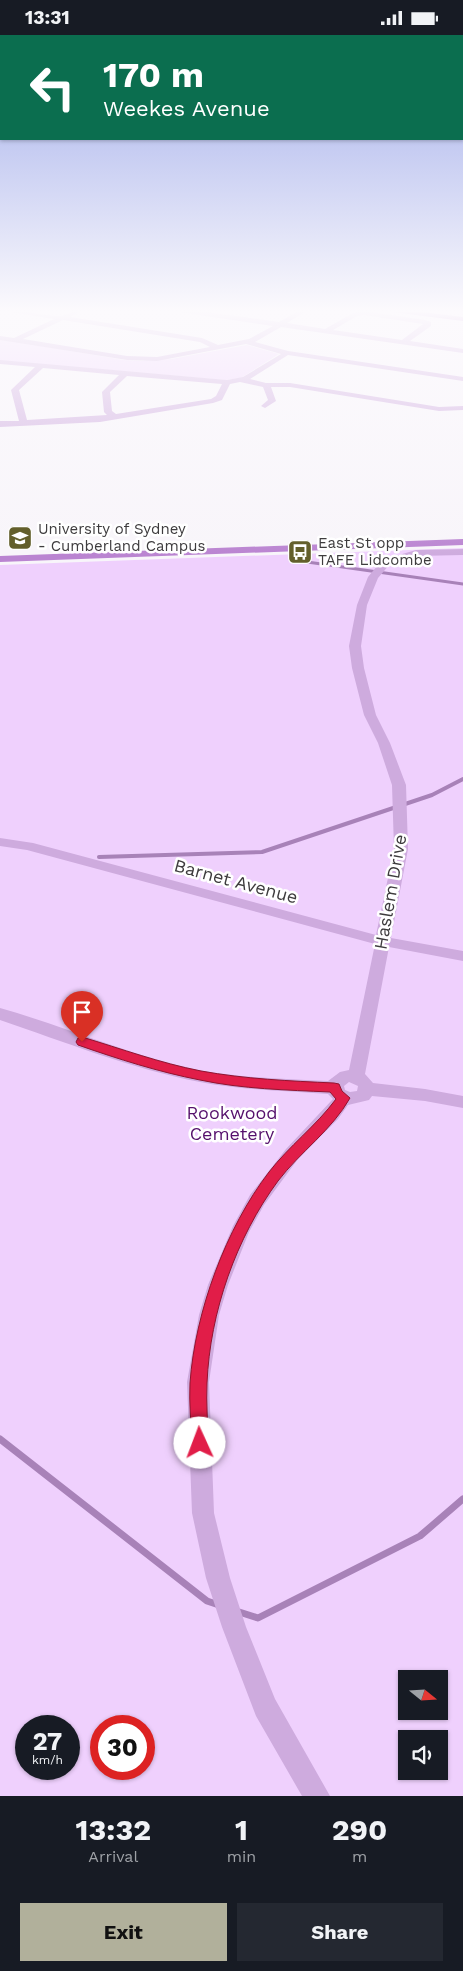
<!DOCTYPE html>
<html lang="en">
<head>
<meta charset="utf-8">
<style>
	:root { --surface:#171b24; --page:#242831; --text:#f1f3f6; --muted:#9ea1a6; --accent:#b1b09b }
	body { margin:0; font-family:"Work Sans",sans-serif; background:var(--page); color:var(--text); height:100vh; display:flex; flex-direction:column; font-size:19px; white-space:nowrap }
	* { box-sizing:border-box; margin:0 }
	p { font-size:16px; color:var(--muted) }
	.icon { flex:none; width:28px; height:28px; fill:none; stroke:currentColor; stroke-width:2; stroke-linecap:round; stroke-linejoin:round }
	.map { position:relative; height:1761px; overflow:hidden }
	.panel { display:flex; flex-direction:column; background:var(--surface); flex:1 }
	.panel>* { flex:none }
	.top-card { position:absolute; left:0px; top:0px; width:464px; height:105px; box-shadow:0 1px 4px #0004; background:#0b6e4f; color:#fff; overflow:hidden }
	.needle { width:32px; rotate:108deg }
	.fabs { position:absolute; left:398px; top:1635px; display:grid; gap:10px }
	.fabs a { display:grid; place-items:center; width:50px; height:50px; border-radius:0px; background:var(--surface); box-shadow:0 1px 4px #0004; font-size:25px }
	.speed { position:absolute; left:15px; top:1680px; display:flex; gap:10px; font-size:25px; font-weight:700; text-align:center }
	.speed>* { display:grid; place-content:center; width:65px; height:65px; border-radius:50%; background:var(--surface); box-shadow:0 1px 4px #0004; line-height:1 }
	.speed small { font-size:12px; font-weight:400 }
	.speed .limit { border:8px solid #d22; background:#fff; color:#111 }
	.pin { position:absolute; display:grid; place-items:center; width:42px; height:42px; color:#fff; margin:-51px -21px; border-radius:50% 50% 50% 0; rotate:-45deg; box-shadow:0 0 5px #0007 }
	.pin .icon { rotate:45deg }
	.me { position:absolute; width:55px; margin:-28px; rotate:358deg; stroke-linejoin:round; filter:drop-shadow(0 0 4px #0008) }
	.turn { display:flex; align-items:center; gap:18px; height:105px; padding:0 20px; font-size:22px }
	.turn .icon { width:65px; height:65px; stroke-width:2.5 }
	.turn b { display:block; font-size:35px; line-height:42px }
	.eta { display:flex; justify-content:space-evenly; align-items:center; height:85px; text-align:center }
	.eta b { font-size:30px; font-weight:700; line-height:35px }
	.cta { display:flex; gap:10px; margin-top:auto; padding:10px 20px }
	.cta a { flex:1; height:58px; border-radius:0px; background:var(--accent); color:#111; font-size:20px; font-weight:700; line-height:58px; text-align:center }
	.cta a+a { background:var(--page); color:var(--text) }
	.status { display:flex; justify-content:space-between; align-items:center; height:35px; padding:0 25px; background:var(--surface); direction:ltr }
	.status svg { height:14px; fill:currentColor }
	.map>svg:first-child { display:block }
	.green { fill:#efd0fd; fill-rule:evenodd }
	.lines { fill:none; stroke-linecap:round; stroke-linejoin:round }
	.stream-far2 { stroke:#a882b8; stroke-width:3 }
	.stream-far1 { stroke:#a882b8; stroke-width:4 }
	.stream { stroke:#a882b8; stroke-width:7 }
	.street { fill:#ceabde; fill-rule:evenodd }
	.secondary { fill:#ba84d1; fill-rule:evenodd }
	.highway { fill:#9c4cbc; fill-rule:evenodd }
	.route { fill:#e11d48; stroke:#92132f }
	.labels { text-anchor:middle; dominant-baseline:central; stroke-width:5; stroke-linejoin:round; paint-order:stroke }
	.far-poi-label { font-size:15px; fill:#3e3c3e; stroke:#fff; text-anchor:start }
	.street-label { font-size:18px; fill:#3e3c3e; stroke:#fff }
	.park-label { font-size:18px; fill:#55106c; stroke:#fff }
</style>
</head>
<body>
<div class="status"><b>13:31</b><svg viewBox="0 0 49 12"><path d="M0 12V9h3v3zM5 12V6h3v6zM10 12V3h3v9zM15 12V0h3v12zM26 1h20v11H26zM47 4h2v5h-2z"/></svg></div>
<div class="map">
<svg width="463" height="1761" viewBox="0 0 463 1761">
	<rect width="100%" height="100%" fill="#f8f5fa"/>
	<g class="green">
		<polygon points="0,304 124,325 142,326 171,324 247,310 279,319 241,343 226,345 0,326"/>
		<path d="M 463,513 L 463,1761 L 0,1761 L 0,530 ZM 406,1644 L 439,1644 L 439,1676 L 406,1676 ZM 26,1691 L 69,1691 L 69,1734 L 26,1734 ZM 101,1691 L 144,1691 L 144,1734 L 101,1734 ZM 406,1704 L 439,1704 L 439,1736 L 406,1736 Z"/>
	</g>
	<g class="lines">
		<polyline class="stream-far2" points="293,525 463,549"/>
		<polyline class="stream-far1" points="99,822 262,817 432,760 463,744"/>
		<g class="stream">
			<polyline points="0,1404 207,1566 219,1570"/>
			<polyline points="236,1576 258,1583 420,1501 463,1464"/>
		</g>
		<g class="street">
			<path d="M 7,275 C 24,275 42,281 59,281 C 67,281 73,275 82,275 L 70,282 L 202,303 L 218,310 L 249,304 L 273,291 L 179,277 L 176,275 L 192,275 L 279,287 L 300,275 L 308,275 L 287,288 L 325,294 L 353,278 L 364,276 L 425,285 L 431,287 L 431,291 L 410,306 L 463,314 L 463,318 L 281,292 L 255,307 L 288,316 L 463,342 L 463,346 L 288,320 L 250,344 L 266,348 L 290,348 L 439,372 L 463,371 L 463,375 L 439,376 L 290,352 L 271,352 L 276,366 L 265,373 L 261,371 L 268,365 L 263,352 L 240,347 L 230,349 L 222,365 L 213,368 L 100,387 L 0,392 L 0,386 L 19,386 L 11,355 L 35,332 L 0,329 L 0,325 L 227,345 L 243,342 L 281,319 L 246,309 L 157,326 L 127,325 L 0,305 L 0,301 L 14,303 L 54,284 L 10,277 ZM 364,280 L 423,289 L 402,305 L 333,295 L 357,281 ZM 63,285 L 200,307 L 210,312 L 157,322 L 127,321 L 23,304 ZM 43,333 L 119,340 L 102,357 L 104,377 L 107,380 L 27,385 L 19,355 ZM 127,341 L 222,349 L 216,361 L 211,364 L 116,379 L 112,376 L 110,357 Z"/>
			<path d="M 463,514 L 463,520 L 416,521 L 390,529 L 378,543 L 367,570 L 361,611 L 364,633 L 376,680 L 390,708 L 406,750 L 408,814 L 391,903 L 463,916 L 463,926 L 389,912 L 365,1039 L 373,1048 L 425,1054 L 463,1061 L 463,1073 L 425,1066 L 372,1061 L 369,1065 L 348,1070 L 338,1084 L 298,1124 L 264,1170 L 249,1197 L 228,1250 L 219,1280 L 209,1347 L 214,1478 L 230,1543 L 246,1592 L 275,1664 L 330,1761 L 302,1761 L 256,1681 L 222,1592 L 206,1543 L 192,1478 L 187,1347 L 199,1280 L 208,1250 L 233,1191 L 250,1160 L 286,1114 L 333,1064 L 328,1059 C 286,1056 241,1055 200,1047 C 132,1034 65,1007 0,985 L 0,973 C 67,992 131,1021 199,1035 C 241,1043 286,1044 328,1046 L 340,1037 L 349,1035 L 375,909 L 27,815 L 0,811 L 0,803 L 33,808 L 376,900 L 394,814 L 392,750 L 378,708 L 364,680 L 352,633 L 349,611 L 357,570 L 368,542 L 382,525 L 416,515 ZM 349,1047 L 358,1051 L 357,1056 L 350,1057 L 345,1055 L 344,1051 Z"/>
		</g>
		<polygon class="secondary" points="463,504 463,510 0,527 0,521"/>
		<polygon class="highway" points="389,275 406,275 463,282 463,286 392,277"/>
	</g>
	<linearGradient id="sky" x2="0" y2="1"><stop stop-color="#a0acea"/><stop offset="0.53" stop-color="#fcfafd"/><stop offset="1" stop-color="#fcfafd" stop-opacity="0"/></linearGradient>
	<rect width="463" height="521" fill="url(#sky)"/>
	<path class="route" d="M 82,1002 C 122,1014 160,1028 201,1036 C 245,1044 290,1046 334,1048 L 339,1049 L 342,1056 L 350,1063 C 332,1095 300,1117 278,1146 C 236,1203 210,1277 207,1348 C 206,1368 208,1388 208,1408 L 206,1414 L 200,1416 L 194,1414 L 192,1408 C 191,1388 189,1368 190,1348 C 195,1277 226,1193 269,1137 C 289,1111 316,1091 336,1064 L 330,1057 C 287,1055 242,1054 200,1045 C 159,1037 118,1024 78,1010 L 76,1007 L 78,1003 Z"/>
	<defs>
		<symbol id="university-square" viewBox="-11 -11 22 22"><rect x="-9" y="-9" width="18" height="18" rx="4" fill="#635f2c" stroke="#fff"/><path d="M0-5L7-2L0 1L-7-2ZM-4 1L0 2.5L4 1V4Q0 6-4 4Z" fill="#fff"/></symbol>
		<symbol id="bus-square" viewBox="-11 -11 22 22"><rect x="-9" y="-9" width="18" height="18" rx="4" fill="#635f2c" stroke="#fff"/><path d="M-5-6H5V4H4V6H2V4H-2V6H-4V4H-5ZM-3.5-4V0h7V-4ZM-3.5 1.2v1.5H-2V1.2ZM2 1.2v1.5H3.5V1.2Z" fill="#fff"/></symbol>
	</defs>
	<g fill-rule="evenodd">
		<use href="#university-square" x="6" y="489" width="28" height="28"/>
		<use href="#bus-square" x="286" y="503" width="28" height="28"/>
	</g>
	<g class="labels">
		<g class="far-poi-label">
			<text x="38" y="494">University of Sydney<tspan x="38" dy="17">- Cumberland Campus</tspan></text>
			<text x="318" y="508">East St opp<tspan x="318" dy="17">TAFE Lidcombe</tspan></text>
		</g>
		<g class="street-label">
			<text transform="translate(236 846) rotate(15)">Barnet Avenue</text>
			<text transform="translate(390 857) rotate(-80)">Haslem Drive</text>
		</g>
		<g class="park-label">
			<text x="232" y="1077">Rookwood<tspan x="232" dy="21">Cemetery</tspan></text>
		</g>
	</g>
</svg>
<div class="fabs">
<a><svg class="needle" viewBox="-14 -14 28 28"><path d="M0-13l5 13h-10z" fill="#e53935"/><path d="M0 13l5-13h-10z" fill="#9ea1a6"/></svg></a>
<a><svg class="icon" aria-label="sound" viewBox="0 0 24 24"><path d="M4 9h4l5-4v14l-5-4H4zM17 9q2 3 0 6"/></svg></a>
</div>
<div class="speed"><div>27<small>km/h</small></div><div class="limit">30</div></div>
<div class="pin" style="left:82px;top:1007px;background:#d93025"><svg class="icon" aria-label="arrive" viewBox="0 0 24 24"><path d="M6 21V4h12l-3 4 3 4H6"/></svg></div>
<svg class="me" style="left:200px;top:1408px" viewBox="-20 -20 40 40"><circle r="19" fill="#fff"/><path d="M0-13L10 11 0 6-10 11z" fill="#e11d48"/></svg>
<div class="top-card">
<div class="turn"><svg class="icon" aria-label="left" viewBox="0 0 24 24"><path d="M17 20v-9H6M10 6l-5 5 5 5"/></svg><div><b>170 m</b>Weekes Avenue</div></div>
</div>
</div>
<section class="panel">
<div class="eta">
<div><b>13:32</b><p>Arrival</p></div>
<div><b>1</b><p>min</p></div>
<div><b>290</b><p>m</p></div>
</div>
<div class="cta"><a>Exit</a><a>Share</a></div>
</section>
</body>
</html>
